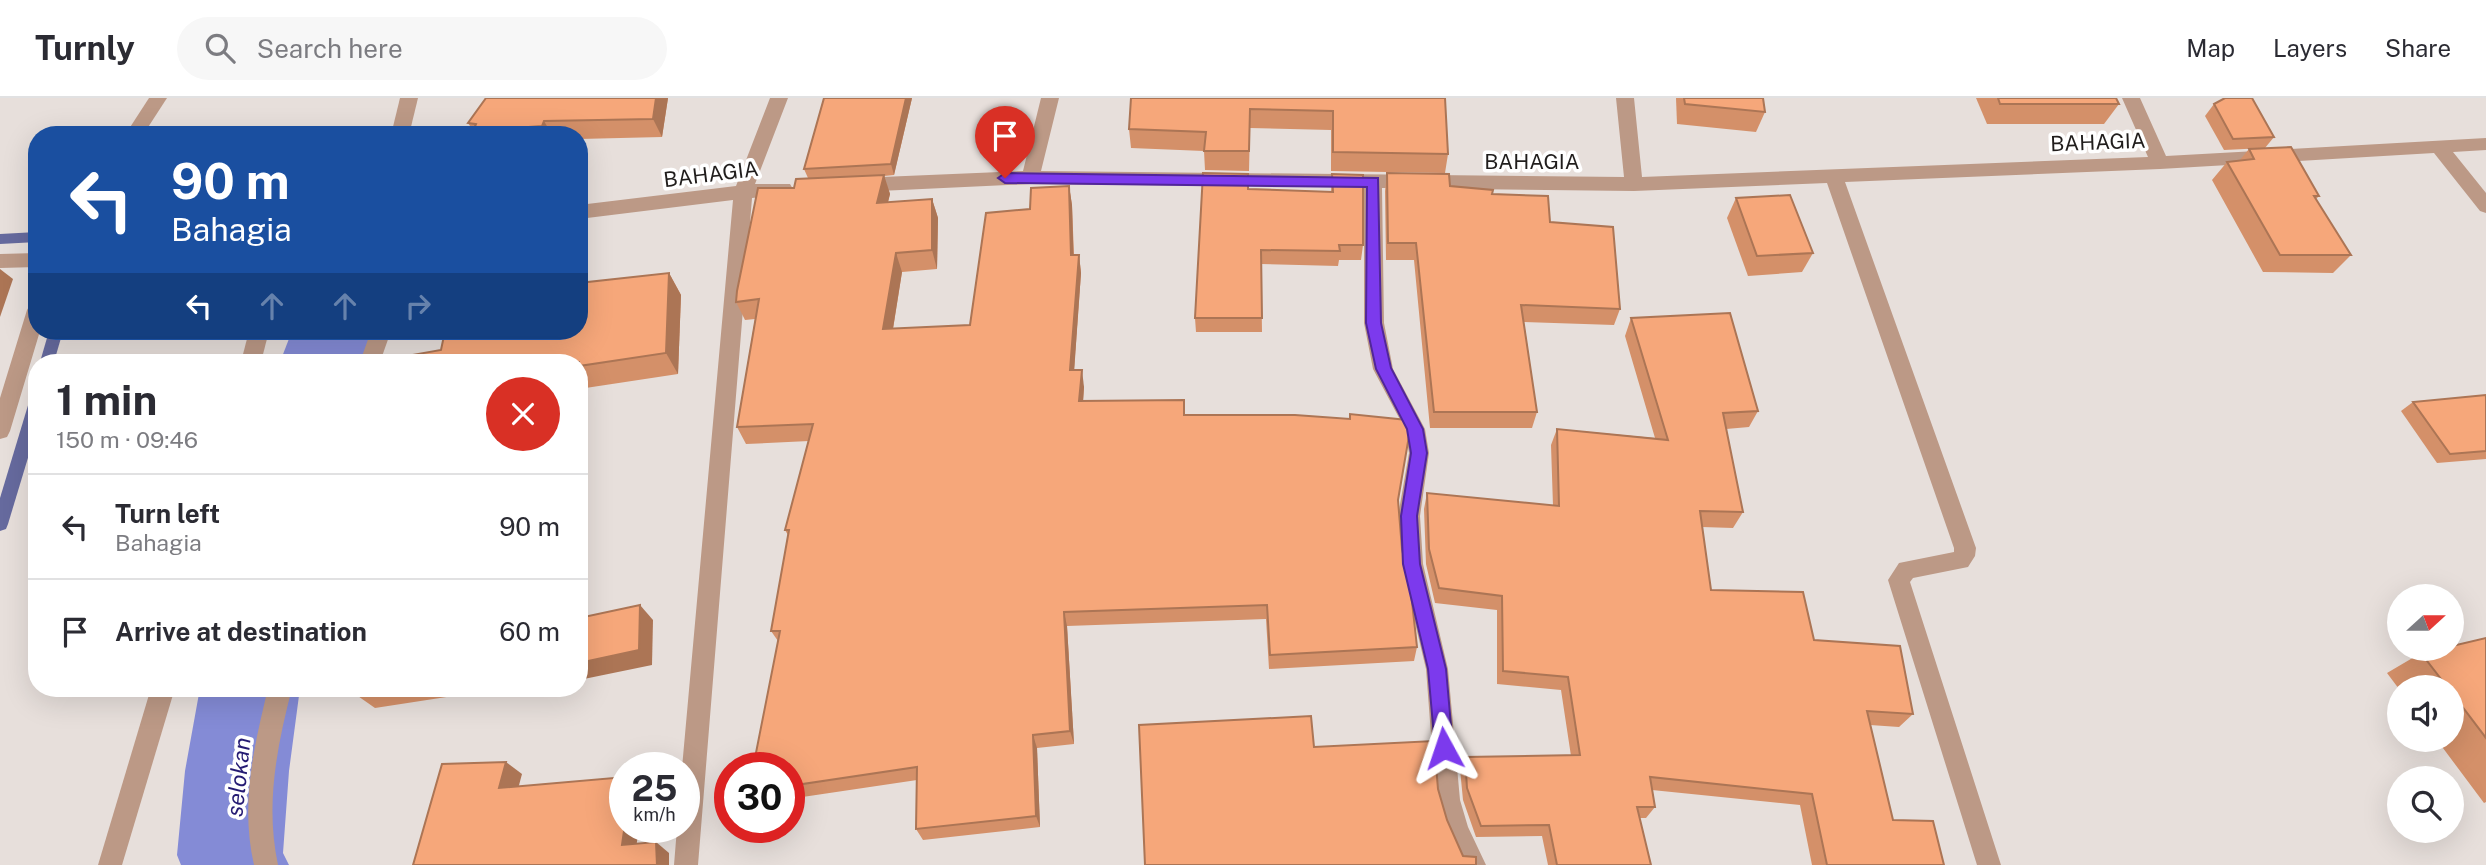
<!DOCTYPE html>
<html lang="en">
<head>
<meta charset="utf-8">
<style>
	:root { --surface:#fff; --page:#f7f7f7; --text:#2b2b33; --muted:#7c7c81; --line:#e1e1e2 }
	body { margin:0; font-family:"Public Sans",sans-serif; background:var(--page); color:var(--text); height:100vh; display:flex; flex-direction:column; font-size:26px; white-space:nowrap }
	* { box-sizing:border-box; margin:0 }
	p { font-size:23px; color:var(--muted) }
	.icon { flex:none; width:38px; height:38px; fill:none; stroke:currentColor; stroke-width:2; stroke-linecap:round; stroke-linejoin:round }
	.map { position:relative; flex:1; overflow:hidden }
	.drawer { position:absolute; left:28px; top:256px; width:560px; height:343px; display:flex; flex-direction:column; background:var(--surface); border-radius:28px; box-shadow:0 7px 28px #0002 }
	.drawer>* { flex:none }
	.top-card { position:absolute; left:28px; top:28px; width:560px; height:214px; border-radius:28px; box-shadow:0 7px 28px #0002; background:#1a4fa0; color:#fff; overflow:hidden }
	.needle { width:46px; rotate:69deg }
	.tools { position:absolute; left:2387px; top:486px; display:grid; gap:14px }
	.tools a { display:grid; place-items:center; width:77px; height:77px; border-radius:50%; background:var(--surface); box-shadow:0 7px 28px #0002; font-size:35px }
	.speed { position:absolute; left:609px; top:654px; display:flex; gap:14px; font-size:35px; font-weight:700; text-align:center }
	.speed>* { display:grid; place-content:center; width:91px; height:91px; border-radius:50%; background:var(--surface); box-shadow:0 7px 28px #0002; line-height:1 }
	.speed small { font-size:18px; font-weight:400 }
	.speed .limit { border:10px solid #d22; background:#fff; color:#111 }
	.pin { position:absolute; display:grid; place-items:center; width:60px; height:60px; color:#fff; margin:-72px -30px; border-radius:50% 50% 50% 0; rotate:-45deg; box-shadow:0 0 7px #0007 }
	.pin .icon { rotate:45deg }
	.me { position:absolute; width:77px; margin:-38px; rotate:355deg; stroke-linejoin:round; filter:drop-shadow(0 0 5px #0008) }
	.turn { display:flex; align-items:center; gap:24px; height:147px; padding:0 28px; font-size:32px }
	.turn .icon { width:91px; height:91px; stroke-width:2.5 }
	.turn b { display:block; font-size:49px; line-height:60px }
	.lanes { display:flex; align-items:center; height:66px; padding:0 28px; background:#0003; justify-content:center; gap:35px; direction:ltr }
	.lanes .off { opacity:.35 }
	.round { display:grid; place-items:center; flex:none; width:74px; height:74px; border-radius:37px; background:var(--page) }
	.summary { display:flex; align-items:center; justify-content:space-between; height:119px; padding:0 28px }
	h1 { font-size:42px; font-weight:700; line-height:52px }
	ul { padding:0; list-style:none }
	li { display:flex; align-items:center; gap:21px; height:105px; padding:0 28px; border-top:2px solid var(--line) }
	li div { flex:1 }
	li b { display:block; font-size:26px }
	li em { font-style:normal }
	header { display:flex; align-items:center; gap:42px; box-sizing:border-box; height:98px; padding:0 35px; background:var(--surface); border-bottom:2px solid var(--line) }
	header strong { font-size:33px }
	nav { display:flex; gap:38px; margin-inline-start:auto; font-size:24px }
	.search { width:490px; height:63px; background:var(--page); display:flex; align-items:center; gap:18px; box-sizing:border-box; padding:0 24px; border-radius:38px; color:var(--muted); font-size:26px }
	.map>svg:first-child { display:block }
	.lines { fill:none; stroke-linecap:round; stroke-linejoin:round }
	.stream { fill:#666a9e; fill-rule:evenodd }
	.river { fill:#848bd6; fill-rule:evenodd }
	.minor { fill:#bc9986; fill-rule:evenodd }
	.wall { fill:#d49069 }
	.shaded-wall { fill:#ac7555 }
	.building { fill:#f6a77a; stroke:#ac7555; stroke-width:2 }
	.route { fill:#7c3aed; stroke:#51269a; stroke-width:2 }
	.labels { text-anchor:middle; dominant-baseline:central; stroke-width:7; stroke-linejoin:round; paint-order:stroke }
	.street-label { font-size:21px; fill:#201d1c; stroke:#fff }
	.water-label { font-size:23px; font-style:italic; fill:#251b73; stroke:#fff }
</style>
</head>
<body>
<header>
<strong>Turnly</strong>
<div class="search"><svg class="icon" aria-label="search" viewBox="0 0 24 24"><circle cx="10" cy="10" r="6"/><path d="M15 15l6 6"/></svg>Search here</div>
<nav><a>Map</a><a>Layers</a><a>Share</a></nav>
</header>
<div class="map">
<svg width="2486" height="767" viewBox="0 0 2486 767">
	<rect width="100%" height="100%" fill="#e7dfdb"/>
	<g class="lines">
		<g class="stream">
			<polygon points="37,134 37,144 0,146 0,136"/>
			<polygon points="49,233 63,233 54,264 40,264"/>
			<polygon points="37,298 37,330 8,426 6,431 0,433 0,400 29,304"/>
		</g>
		<g class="river">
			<polygon points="292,233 376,233 366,264 280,264"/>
			<polygon points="200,590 300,590 289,673 283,755 289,767 181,767 177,757 185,673"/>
		</g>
		<g class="minor">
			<polygon points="149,0 167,0 143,37 125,37"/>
			<polygon points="400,0 418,0 409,37 391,37"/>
			<polygon points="770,0 788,0 755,86 790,86 793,91 790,96 752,100 698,767 674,767 677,730 684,730 682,670 733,102 579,121 579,107 736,88"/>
			<polygon points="1041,0 1059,0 1041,73 1624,79 1616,0 1634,0 1642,79 2148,59 2122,0 2140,0 2166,58 2486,40 2486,52 2453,54 2486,95 2486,115 2480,113 2434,55 2160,71 1845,84 1976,450 1975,458 1968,469 1913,480 1910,484 2001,767 1977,767 1888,482 1899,465 1954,454 1954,450 1827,85 1634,93 1382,90 1384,225 1393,271 1425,331 1429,355 1420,418 1423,466 1448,571 1460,702 1468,729 1486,767 1461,767 1445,732 1436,702 1426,571 1401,466 1398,418 1409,355 1405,331 1373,271 1364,225 1364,89 1030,86 858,94 852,92 849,87 852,82 858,80 1023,73"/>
			<polygon points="37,155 37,169 0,170 0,156"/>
			<polygon points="37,205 37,233 40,233 10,333 7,339 0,341 0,300 27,212 30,207"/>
			<polygon points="249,233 269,233 261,264 241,264"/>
			<polygon points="371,233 391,233 380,264 360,264"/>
			<polygon points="151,590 175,590 122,767 98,767"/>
			<path d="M 268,590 L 292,590 C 277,649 265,706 278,767 L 254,767 C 240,706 254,649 268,590 Z"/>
		</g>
	</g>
	<g class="wall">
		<polygon points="668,0 662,39 579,41 579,37 476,37 468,25"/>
		<polygon points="912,0 894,77 884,78 890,96 888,104 932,101 938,120 937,171 902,174 893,231 970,227 1030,111 1069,88 1072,107 1074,157 1079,157 1081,175 1074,272 1084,289 1083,302 1184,302 1185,317 1398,402 1402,451 1417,549 1414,563 1269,571 1266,521 1067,528 1074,646 1037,650 1040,729 923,742 916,731 917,682 789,701 789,670 778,543 771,533 788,437 785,432 809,343 746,346 737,329 755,221 745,222 736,204 794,90 808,80 804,71"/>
		<polygon points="1131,0 1445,0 1448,56 1445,75 1331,73 1331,32 1250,30 1249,73 1205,72 1204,53 1131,50 1129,31"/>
		<polygon points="1676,0 1763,0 1765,14 1756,34 1677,26"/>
		<polygon points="1976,0 2116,0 2119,6 2104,26 1987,26"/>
		<polygon points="2214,6 2274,39 2265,50 2224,52 2205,18"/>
		<polygon points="2249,51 2319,98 2316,101 2351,157 2333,175 2263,174 2212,82 2227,64 2239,63"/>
		<polygon points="1387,75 1492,96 1550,124 1620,211 1614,227 1524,224 1537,314 1532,330 1430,330 1414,162 1386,162 1385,93"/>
		<polygon points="1332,76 1363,147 1361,162 1339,162 1338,168 1261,166 1262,234 1196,234 1195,220 1248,91 1331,94"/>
		<polygon points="1736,100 1813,155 1802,174 1748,178 1727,120"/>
		<polygon points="669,175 681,197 678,276 579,291 579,264"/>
		<polygon points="1631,220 1758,313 1749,329 1726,331 1743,414 1733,430 1702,429 1711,492 1814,542 1913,616 1899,629 1870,627 1893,722 1944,767 1812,767 1800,707 1652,692 1655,709 1646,720 1640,720 1651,767 1548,767 1542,738 1476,739 1463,702 1460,671 1465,659 1571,658 1561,592 1497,586 1497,512 1435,505 1426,466 1424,411 1427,395 1553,408 1551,347 1557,331 1655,340 1625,238"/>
		<polygon points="2486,297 2486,361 2437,365 2401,313 2413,304"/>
		<polygon points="2486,540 2486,704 2484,705 2437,642 2452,642 2452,590 2399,590 2399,591 2387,575 2421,555"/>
		<polygon points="356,590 505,590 375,610 355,596"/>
	</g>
	<g class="shaded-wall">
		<polygon points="656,0 668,0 662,39 653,21"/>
		<polygon points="906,0 912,0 894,77 891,66"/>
		<polygon points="544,23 552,37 546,37 542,28"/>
		<polygon points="884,77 890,96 883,124 877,105"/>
		<polygon points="1069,88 1072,107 1074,175 1071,157"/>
		<polygon points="932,101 938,120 937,171 932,152"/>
		<polygon points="896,155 902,174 890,249 883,231"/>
		<polygon points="1079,157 1081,175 1073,289 1070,272"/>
		<polygon points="0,171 13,181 0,219"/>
		<polygon points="669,175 681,197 678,276 666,255"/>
		<polygon points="1082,272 1084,289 1082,320 1079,303"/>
		<polygon points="640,507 653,522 652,567 579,582 579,565"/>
		<polygon points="1064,514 1067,528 1074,646 1070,633"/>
		<polygon points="1033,637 1037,650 1040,729 1036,718"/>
		<polygon points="506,664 522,676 515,702 499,690"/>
		<polygon points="625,726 625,730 639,730 635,757 622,747"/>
		<polygon points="656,744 669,755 669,767 657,767"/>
	</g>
	<g class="building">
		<polygon points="486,0 656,0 653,21 544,23 542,28 473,33 476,26 468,25"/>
		<polygon points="824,0 906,0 891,66 804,71"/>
		<polygon points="1131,0 1445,0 1448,56 1333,54 1333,13 1250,11 1249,53 1204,53 1206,34 1129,31"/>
		<polygon points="1684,0 1763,0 1765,14 1685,6"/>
		<polygon points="1998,0 2116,0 2119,6 2000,6"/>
		<polygon points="2225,0 2252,0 2274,39 2233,41 2214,6"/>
		<polygon points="2291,49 2319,98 2314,98 2351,157 2280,157 2227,64 2254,61 2249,51"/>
		<polygon points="1203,75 1248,76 1248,91 1333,94 1332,76 1363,77 1363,147 1339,147 1340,153 1261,152 1262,220 1195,220"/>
		<polygon points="1387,75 1449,76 1450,88 1493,92 1492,96 1548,98 1550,124 1613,129 1620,211 1521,207 1537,314 1434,314 1416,145 1388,145"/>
		<polygon points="884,77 877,105 932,101 932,152 896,155 883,231 970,227 986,115 1030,111 1031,90 1069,88 1071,157 1079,157 1070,272 1082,272 1079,303 1184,302 1184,317 1295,317 1350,321 1350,316 1407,322 1409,338 1398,402 1402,451 1410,486 1417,549 1270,557 1267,507 1064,514 1070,633 1033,637 1036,718 916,731 917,669 789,688 789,670 753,670 780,533 771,533 789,432 785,432 813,326 737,329 759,201 736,204 737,193 758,90 794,90 796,81"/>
		<polygon points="1790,97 1813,155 1757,158 1736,100"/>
		<polygon points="669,175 666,255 579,268 579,264 373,264 441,252 445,233 579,233 579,185"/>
		<polygon points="1730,215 1758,313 1723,315 1743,414 1700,413 1711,492 1803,494 1814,542 1900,548 1913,616 1867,613 1893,722 1933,723 1944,767 1827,767 1812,696 1650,679 1655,709 1637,709 1651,767 1557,767 1549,727 1481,728 1467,690 1465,659 1580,657 1568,579 1503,573 1502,498 1439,490 1429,451 1427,395 1559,408 1557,331 1668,342 1631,220"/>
		<polygon points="2486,297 2486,353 2450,356 2413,304"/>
		<polygon points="640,507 639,552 579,565 579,520"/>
		<polygon points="2486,540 2486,640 2452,595 2452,590 2448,590 2421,555 2438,551 2452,551 2452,548"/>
		<polygon points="356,590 398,590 355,596"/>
		<polygon points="1311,618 1314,649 1434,643 1438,691 1447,722 1463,758 1476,759 1476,767 1145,767 1139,627"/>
		<polygon points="506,664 499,690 625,679 625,726 622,747 656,744 657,767 413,767 442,666"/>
	</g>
	<polygon class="route" points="1005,75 1378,80 1381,225 1391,270 1423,331 1427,355 1417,418 1420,466 1446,571 1453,650 1450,656 1444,658 1437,656 1435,650 1428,571 1403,466 1401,418 1411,355 1407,331 1376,271 1366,225 1367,89 1005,85 998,80"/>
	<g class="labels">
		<g class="street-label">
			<text transform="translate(2098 44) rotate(-2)">BAHAGIA</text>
			<text x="1532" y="63">BAHAGIA</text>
			<text transform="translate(711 76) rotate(-7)">BAHAGIA</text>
		</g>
		<g class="water-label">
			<text transform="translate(238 679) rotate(-84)">selokan</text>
		</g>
	</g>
</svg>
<div class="tools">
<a><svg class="needle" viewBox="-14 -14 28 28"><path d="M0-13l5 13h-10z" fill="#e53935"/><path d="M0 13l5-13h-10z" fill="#7c7c81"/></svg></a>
<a><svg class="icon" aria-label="sound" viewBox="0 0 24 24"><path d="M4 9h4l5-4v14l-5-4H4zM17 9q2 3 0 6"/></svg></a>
<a><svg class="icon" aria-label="search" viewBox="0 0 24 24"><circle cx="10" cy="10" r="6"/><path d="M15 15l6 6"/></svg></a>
</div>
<div class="speed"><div>25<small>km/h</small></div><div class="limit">30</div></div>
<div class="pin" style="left:1005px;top:80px;background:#d93025"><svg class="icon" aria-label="arrive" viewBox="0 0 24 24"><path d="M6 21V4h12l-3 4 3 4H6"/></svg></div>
<svg class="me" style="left:1444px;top:650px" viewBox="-20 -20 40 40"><path d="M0-17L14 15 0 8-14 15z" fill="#7c3aed" stroke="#fff" stroke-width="4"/></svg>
<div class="top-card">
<div class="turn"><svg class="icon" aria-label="left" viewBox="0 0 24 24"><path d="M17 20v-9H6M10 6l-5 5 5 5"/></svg><div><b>90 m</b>Bahagia</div></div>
<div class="lanes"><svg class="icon" aria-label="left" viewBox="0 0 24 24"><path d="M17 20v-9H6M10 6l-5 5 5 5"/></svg><svg class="icon off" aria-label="ahead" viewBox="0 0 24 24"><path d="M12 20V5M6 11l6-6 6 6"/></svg><svg class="icon off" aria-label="ahead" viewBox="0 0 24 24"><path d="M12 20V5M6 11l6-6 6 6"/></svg><svg class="icon off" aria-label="right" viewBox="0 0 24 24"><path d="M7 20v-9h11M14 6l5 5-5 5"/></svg></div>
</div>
<section class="drawer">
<div class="summary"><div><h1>1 min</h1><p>150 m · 09:46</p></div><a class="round" style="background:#d93025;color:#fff"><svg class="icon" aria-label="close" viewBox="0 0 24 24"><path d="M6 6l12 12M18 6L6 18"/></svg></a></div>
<ul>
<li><svg class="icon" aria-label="left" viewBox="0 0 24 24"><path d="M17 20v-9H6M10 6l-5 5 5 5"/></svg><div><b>Turn left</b><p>Bahagia</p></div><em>90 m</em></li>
<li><svg class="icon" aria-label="arrive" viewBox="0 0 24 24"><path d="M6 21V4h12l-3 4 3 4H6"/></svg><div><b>Arrive at destination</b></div><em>60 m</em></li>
</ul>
</section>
</div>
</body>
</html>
